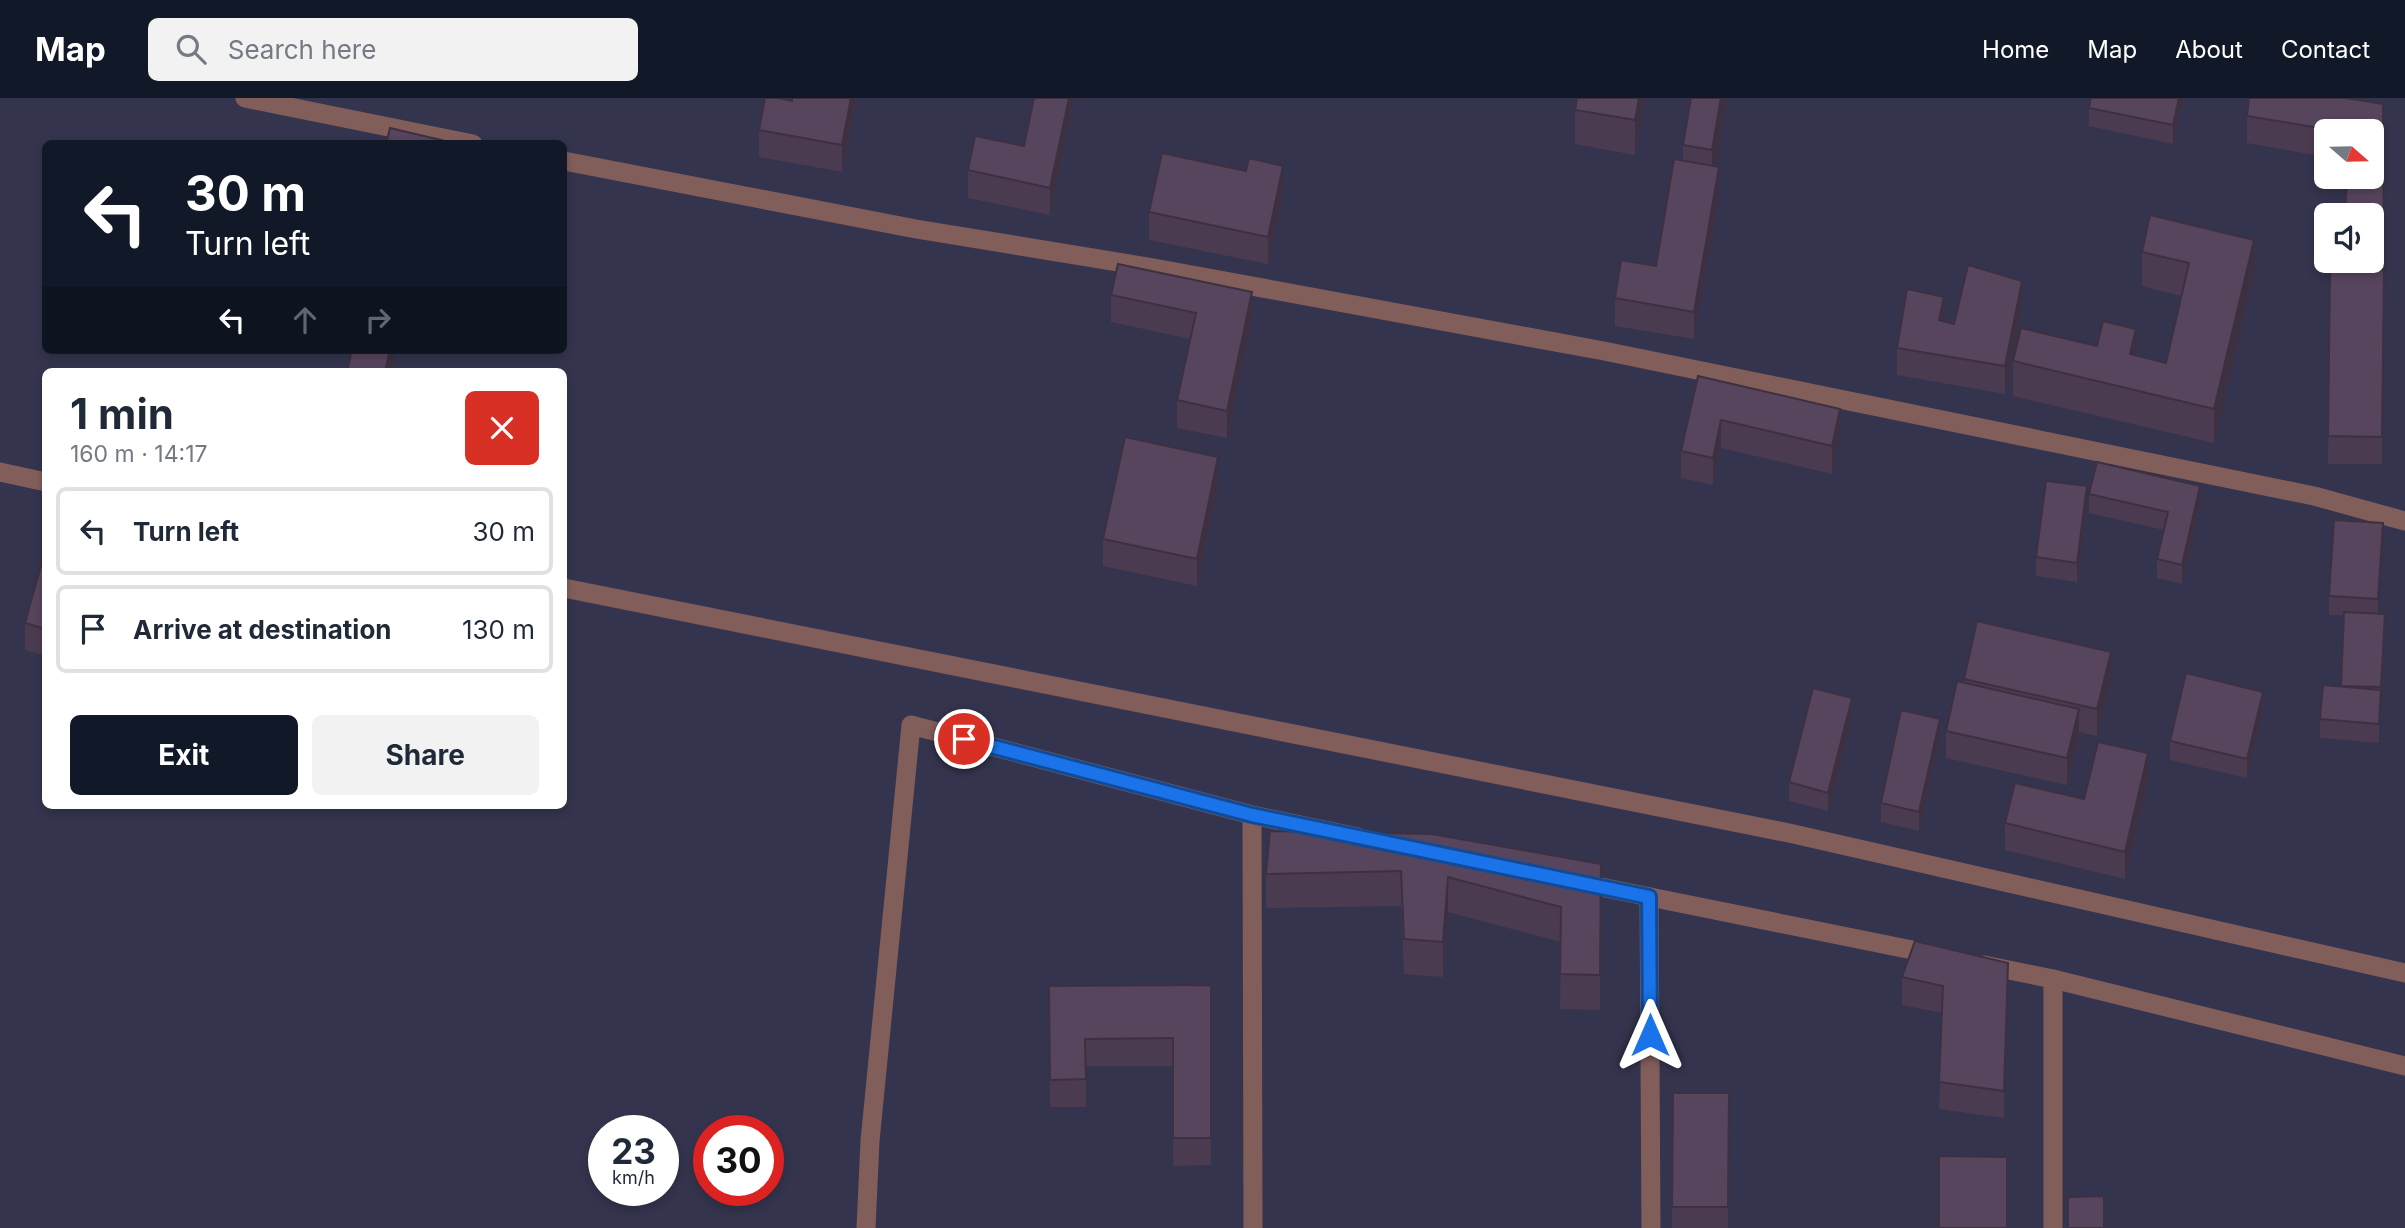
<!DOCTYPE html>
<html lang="en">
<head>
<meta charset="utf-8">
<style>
	:root { --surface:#fff; --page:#f2f2f3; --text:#1f2937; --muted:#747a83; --line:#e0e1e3; --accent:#111827 }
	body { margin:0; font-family:Inter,sans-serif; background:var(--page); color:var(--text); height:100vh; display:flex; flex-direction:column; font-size:26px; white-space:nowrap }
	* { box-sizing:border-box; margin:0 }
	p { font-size:23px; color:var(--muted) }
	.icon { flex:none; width:38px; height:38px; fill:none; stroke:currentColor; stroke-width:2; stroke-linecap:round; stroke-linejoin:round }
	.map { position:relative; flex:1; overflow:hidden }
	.sheet { position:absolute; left:42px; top:270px; width:525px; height:441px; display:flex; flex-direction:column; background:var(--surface); border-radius:10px; box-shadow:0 4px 10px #0003 }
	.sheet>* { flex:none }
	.guide { position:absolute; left:42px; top:42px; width:525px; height:214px; border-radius:10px; box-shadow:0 4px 10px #0003; background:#111827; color:#fff; overflow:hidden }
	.needle { width:46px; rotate:110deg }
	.tools { position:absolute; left:2314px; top:21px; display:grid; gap:14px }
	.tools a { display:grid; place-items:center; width:70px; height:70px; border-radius:10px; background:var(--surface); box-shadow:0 4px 10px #0003; font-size:35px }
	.speed { position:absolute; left:588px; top:1017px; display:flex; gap:14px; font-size:35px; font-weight:700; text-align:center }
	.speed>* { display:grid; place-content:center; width:91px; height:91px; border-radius:50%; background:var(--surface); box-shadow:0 4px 10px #0003; line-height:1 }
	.speed small { font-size:18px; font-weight:400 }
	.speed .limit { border:10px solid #d22; background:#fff; color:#111 }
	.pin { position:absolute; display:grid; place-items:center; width:60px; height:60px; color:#fff; margin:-30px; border:4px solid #fff; border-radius:50%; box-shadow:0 2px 7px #0007 }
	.me { position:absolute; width:77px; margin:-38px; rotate:0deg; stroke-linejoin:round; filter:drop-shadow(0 0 5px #0008) }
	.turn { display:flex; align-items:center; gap:24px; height:147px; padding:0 28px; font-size:32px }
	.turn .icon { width:91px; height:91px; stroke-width:2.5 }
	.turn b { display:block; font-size:49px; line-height:60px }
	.lanes { display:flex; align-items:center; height:66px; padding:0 28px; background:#0003; justify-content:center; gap:35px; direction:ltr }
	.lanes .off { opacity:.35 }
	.round { display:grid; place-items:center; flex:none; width:74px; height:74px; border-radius:10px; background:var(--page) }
	.overview { display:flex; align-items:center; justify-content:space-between; height:119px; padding:0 28px }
	h1 { font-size:42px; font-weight:700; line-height:52px }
	.cta { display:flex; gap:14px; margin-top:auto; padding:14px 28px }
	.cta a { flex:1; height:80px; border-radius:10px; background:var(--accent); color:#fff; font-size:28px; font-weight:700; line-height:80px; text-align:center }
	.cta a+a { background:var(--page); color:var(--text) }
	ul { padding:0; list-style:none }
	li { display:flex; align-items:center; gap:21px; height:88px; margin:0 14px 10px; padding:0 14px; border:4px solid var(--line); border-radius:10px }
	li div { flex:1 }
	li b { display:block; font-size:26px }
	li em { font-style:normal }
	header { display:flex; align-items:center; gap:42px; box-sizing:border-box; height:98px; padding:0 35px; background:var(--accent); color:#fff }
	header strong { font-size:33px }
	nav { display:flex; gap:38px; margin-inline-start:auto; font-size:24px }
	.search { width:490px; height:63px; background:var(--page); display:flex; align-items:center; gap:18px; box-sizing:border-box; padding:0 24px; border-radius:10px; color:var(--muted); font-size:26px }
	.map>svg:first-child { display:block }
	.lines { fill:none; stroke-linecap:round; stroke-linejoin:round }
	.minor { stroke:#825e5a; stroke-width:19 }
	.wall { fill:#4b3b50 }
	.shaded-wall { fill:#3d3041 }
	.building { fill:#57455d; stroke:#3d3041; stroke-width:2 }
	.route-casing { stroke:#114b97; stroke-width:18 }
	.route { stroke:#1a73e8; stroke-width:12 }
</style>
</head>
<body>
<header>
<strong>Map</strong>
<div class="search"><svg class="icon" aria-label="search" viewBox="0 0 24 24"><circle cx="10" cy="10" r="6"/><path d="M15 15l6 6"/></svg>Search here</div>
<nav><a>Home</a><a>Map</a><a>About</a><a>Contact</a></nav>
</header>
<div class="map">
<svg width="2405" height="1130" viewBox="0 0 2405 1130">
	<rect width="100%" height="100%" fill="#34344e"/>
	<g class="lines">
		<g class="minor">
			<polyline points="245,0 473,46"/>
			<polyline points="564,63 916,131 1154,170 1604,253 2314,398 2405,423"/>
			<polyline points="0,374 46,384"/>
			<polyline points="564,490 1789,735 2405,875"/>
			<polyline points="1252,717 1253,1130"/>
			<polyline points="1576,784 1937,857"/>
			<polyline points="1649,799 1651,1130"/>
			<polyline points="1984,867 2053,881 2405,968"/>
			<polyline points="866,1130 870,1043 911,627 1252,717 1358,739"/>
			<polyline points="2053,1130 2053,881"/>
		</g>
	</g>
	<g class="wall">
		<polygon points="792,0 856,0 842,74 759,59 759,32 792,3"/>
		<polygon points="1034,0 1074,0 1050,117 968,100 968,72 1024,48"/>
		<polygon points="1645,0 1635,57 1575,46 1575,12"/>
		<polygon points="1691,0 1728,0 1715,69 1719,97 1694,241 1615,228 1615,200 1656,168 1683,63 1683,47"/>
		<polygon points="2091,0 2183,0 2173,46 2089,28 2089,10"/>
		<polygon points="2383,6 2384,195 2382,366 2328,366 2330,172 2343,172 2343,163 2371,33 2326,33 2326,59 2247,45 2247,18"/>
		<polygon points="1283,95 1268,166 1149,142 1149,114"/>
		<polygon points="2142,154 2254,176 2214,345 2013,298 2013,263 2136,258 2166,265 2181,198 2142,188"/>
		<polygon points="1111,197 1252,222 1227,340 1177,330 1177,302 1190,241 1111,224"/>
		<polygon points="2022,210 2005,296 1897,277 1897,250 1944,223 1954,226"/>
		<polygon points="1698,278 1840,338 1832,376 1721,350 1713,387 1681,380 1681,353"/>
		<polygon points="1218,386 1197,488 1103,468 1103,441"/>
		<polygon points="2089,396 2200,406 2182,486 2157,480 2157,461 2164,432 2089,415"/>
		<polygon points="2087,407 2077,484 2036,478 2036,459"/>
		<polygon points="2383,444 2378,516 2385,535 2379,645 2320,640 2320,621 2341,589 2344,517 2329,517 2329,498"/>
		<polygon points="46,457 46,558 25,552 25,525"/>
		<polygon points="1964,581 2111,581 2097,638 2079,634 2079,638 2067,687 1946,660 1946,633 1964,585"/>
		<polygon points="2263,613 2247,680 2170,662 2170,643"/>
		<polygon points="1852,619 1828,713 1789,703 1789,684"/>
		<polygon points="1940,640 1919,733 1881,724 1881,705"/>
		<polygon points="2148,683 2125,781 2005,752 2005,725 2084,701"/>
		<polygon points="1601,766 1600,912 1560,911 1561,844 1448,814 1443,879 1404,876 1401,808 1266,810 1266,776"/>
		<polygon points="1902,879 2008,892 2004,1020 1939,1011 1942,915 1902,907"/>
		<polygon points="1211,887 1211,1067 1173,1068 1173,968 1086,968 1086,1009 1050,1009 1049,888"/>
		<polygon points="1673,995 1729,995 1728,1130 1672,1130"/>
	</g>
	<g class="shaded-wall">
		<polygon points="851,0 856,0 842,74 842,47"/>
		<polygon points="1069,0 1074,0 1050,117 1050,90"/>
		<polygon points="1639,0 1645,0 1635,57 1635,22"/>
		<polygon points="1721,0 1728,0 1712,87 1712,52"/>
		<polygon points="2179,0 2183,0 2173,46 2173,27"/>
		<polygon points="1283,68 1283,95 1268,166 1268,139"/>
		<polygon points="1719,69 1719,97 1694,241 1694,214"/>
		<polygon points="2254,142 2254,176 2214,345 2214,311"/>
		<polygon points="2022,183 2022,210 2005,296 2005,268"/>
		<polygon points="1252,194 1252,222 1227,340 1227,313"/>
		<polygon points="1944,199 1944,226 1939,222"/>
		<polygon points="2136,231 2136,265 2130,256"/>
		<polygon points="390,252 396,252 391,273 385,273"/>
		<polygon points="1840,311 1840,338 1832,376 1832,348"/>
		<polygon points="1721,322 1721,350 1713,387 1713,360"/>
		<polygon points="1218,359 1218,386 1197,488 1197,461"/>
		<polygon points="2087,388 2087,407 2077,484 2077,465"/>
		<polygon points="2200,388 2200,406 2182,486 2182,467"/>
		<polygon points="2383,425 2383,444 2378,519 2378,501"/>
		<polygon points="2385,516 2381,611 2379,645 2379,626"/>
		<polygon points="2111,554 2111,581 2097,638 2097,611"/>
		<polygon points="2263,594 2263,613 2247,680 2247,661"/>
		<polygon points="1852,600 1852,619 1828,713 1828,695"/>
		<polygon points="2079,611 2079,638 2067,687 2067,660"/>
		<polygon points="1940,621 1940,640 1919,733 1919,714"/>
		<polygon points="2148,655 2148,683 2125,781 2125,754"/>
		<polygon points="1448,779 1448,814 1443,879 1443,844"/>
		<polygon points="2008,865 2008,892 2004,1020 2004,993"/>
	</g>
	<g class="building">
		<polygon points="765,0 779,0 792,3 792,0 851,0 842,47 759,32"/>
		<polygon points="1034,0 1069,0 1050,90 968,72 975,38 1024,48"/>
		<polygon points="1577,0 1639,0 1635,22 1575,12"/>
		<polygon points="1691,0 1721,0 1712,52 1683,47"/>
		<polygon points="2091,0 2179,0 2173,27 2089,10"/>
		<polygon points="2249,0 2346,0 2383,6 2384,168 2343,168 2343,163 2371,163 2371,117 2345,117 2347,79 2371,79 2371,33 2338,33 2247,18"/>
		<polygon points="390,30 458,46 386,46"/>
		<polygon points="1162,55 1246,73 1249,60 1283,68 1268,139 1149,114"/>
		<polygon points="1674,61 1719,69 1694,214 1615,200 1621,162 1656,168"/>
		<polygon points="2150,117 2254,142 2214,311 2013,263 2021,230 2097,248 2103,223 2136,231 2130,256 2166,265 2189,165 2142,154"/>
		<polygon points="1118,166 1252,194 1227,313 1177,302 1196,215 1111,197"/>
		<polygon points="1968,167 2022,183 2005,268 1897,250 1907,191 1944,199 1939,222 1954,226"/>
		<polygon points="2330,172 2384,172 2382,339 2328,338"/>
		<polygon points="352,252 390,252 385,273 347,273"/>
		<polygon points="1698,278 1840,311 1832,348 1721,322 1713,360 1681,353"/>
		<polygon points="1125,339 1218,359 1197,461 1103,441"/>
		<polygon points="2097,364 2200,388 2182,467 2157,461 2168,414 2089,396"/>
		<polygon points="2046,383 2087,388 2077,465 2036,459"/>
		<polygon points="2334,422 2383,425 2378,501 2329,498"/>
		<polygon points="44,457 46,457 46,531 25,525"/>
		<polygon points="2344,514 2385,516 2381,589 2341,588"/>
		<polygon points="1977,523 2111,554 2097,611 1964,581"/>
		<polygon points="2186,575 2263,594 2247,661 2170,643"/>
		<polygon points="1957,583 2079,611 2067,660 1946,633"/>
		<polygon points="2323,587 2381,592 2379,626 2320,621"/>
		<polygon points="1813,590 1852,600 1828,695 1789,684"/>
		<polygon points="1901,612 1940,621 1919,714 1881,705"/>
		<polygon points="2098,644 2148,655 2125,754 2005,725 2015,685 2084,701"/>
		<polygon points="1270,733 1432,736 1601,766 1600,877 1560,876 1561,809 1448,779 1443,844 1404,841 1401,773 1266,776"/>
		<polygon points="1915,843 2008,865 2004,993 1939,984 1943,888 1902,879"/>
		<polygon points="1211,887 1211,1040 1173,1040 1173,940 1085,941 1086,981 1050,982 1049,888"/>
		<polygon points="1673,995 1729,995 1728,1109 1672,1109"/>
		<polygon points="1939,1058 2007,1059 2007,1130 1939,1130"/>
		<polygon points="2104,1098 2104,1130 2068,1130 2068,1099"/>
	</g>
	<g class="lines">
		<defs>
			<polyline id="route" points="964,641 1252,717 1649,799 1650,937"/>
		</defs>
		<use href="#route" class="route-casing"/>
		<use href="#route" class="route"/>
	</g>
</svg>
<div class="tools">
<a><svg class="needle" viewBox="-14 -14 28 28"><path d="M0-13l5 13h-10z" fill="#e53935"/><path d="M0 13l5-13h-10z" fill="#747a83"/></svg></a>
<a><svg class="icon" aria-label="sound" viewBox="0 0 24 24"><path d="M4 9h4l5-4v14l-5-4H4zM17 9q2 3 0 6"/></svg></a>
</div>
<div class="speed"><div>23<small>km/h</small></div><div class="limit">30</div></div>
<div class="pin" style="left:964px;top:641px;background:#d93025"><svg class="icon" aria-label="arrive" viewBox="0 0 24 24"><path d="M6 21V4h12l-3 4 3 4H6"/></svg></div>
<svg class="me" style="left:1650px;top:937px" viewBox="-20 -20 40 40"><path d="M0-17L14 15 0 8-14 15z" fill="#1a73e8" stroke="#fff" stroke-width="4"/></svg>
<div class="guide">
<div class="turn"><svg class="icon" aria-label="left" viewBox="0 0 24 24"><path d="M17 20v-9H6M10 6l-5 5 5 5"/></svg><div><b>30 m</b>Turn left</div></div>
<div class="lanes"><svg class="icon" aria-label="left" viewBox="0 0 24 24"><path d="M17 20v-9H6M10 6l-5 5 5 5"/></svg><svg class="icon off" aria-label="ahead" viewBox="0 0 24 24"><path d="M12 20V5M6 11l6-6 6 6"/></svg><svg class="icon off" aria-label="right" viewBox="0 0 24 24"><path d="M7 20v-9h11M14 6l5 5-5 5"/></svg></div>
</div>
<section class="sheet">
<div class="overview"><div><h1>1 min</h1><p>160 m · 14:17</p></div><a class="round" style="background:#d93025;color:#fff"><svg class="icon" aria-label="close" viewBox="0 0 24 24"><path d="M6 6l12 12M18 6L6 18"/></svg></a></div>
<ul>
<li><svg class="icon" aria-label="left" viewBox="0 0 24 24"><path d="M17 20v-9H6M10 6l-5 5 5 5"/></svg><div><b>Turn left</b></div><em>30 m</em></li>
<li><svg class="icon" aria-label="arrive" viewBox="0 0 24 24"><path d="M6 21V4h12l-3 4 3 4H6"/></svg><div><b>Arrive at destination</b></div><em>130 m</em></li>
</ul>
<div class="cta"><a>Exit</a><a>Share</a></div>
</section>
</div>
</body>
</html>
